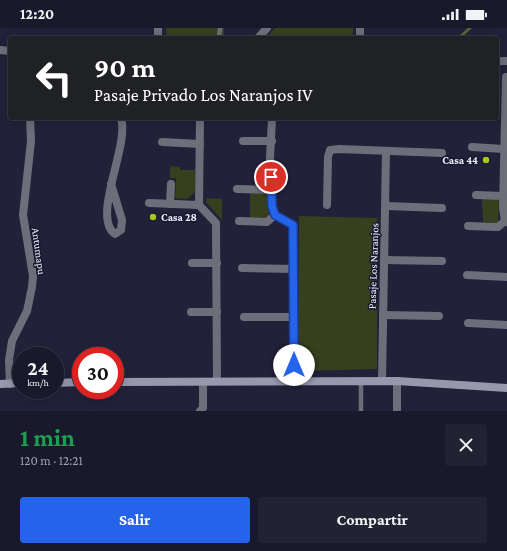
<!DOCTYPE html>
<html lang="es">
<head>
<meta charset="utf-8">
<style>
	:root { --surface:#1a192b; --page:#232233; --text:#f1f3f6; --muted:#9fa0a9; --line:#383847; --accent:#2563eb }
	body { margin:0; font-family:"Crimson Pro",serif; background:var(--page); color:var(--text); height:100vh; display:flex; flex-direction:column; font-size:15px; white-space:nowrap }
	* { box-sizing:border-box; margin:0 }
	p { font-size:13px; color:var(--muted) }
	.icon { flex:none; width:22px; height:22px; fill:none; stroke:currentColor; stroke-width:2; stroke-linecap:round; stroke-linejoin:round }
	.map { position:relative; height:383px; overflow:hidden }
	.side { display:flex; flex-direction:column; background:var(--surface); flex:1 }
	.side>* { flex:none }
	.hud { position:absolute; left:8px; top:8px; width:491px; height:84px; border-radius:4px; box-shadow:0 2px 10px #0003,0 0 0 1px var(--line); background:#202124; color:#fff; overflow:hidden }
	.speed { position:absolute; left:12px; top:319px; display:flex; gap:8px; font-size:20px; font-weight:700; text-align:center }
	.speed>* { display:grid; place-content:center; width:52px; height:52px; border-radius:50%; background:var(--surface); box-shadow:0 2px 10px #0003,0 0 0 1px var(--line); line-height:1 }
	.speed small { font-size:10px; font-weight:400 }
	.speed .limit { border:6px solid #d22; background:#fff; color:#111 }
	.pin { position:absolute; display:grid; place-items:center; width:34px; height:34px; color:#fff; margin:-17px; border:2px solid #fff; border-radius:50%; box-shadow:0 1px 4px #0007 }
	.me { position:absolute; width:44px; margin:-22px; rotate:0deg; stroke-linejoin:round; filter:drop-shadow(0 0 3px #0008) }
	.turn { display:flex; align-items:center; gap:14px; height:84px; padding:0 20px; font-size:18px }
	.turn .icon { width:52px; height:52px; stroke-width:2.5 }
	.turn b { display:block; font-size:28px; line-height:34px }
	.round { display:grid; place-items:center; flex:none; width:42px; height:42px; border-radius:4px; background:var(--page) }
	.headline { display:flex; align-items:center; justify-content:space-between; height:68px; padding:0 20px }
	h1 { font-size:24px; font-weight:700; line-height:30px; color:#1e9e55 }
	.cta { display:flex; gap:8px; margin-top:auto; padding:8px 20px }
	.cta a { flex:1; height:46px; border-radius:4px; background:var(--accent); color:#fff; font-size:16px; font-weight:700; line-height:46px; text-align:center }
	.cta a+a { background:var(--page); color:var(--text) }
	.status { display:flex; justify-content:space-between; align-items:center; height:28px; padding:0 20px; background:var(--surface); direction:ltr }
	.status svg { height:11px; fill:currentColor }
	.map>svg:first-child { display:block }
	.green { fill:#37401e }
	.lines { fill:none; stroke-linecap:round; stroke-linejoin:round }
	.stream { stroke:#586437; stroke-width:3 }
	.lane { stroke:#6e6e7b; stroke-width:4.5 }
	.street { stroke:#6e6e7b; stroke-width:8 }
	.secondary { stroke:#9898ad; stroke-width:8 }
	.route-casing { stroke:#184099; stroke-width:10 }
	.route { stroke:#2563eb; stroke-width:7 }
	.poi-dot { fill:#a8c71d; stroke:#19182f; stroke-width:1.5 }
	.labels { text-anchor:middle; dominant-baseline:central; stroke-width:3; stroke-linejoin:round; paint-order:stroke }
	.poi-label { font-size:11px; font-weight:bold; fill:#efeffd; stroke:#19182f; text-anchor:end }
	.street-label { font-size:11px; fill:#efeffd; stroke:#19182f }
</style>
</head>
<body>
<div class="status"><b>12:20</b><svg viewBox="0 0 49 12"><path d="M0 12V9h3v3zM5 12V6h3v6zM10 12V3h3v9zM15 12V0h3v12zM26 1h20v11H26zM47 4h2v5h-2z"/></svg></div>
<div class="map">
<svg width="507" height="383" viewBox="0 0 507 383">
	<rect width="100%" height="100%" fill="#222139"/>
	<g class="green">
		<polygon points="166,0 224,0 224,10 167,10"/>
		<polygon points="275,0 353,0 353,10 266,10"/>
		<polygon points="170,138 180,139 180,142 195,142 195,164 187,171 175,170 176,150 170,150"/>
		<polygon points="250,164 267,166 269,187 264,191 250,190"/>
		<polygon points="207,170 222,171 222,192 206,174"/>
		<polygon points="482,171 499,171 498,195 483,194"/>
		<polygon points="299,188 377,190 377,341 298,343"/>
	</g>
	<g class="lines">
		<polyline class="stream" points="459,10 470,0"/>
		<g class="lane">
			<polyline points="219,10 220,0"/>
			<polyline points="361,353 361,383"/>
		</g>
		<g class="street">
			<polyline points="158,0 158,10"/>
			<polyline points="360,0 360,10"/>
			<polyline points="258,10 267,0"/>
			<polyline points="0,22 10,23"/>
			<polyline points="497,33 507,33"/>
			<polyline points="506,49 503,180 505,193 507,194"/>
			<polyline points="200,90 199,177 216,195 217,353"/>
			<path d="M 272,90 C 271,121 266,157 275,187 L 293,197 L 294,353"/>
			<polyline points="243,113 272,113"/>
			<polyline points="162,114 200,116"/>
			<polyline points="472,119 504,121"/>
			<path d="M 111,156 L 122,192 L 121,202 L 115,206 C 91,189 130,117 121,90"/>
			<polyline points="237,161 270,162"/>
			<polyline points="476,167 504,168"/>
			<polyline points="149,175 199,177"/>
			<polyline points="170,176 171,156"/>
			<polyline points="327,177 328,129 330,122 339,121 442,125"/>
			<polyline points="386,178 442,180"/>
			<polyline points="239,193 267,194 275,187"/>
			<polyline points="468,198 498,199 505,193"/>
			<polyline points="384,232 442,233"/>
			<polyline points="192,235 217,235"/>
			<polyline points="242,240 294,241"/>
			<polyline points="467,247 507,249"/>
			<polyline points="191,284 217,284"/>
			<polyline points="383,287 439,288"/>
			<polyline points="244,289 294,289"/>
			<polyline points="468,295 507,297"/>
			<polyline points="382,353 386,123"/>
			<polyline points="10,356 9,332 12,313 27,283 32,259 33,248 23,187 31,113 30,90"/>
			<polyline points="200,383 203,380 203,354"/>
			<polyline points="397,383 397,353"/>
		</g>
		<g class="secondary">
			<polyline points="115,354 397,353 507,360"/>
			<polyline points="55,355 81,354"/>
			<polyline points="0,356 21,355"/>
		</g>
	</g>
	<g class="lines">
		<defs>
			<polyline id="route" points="271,149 272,178 275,187 293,197 294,337"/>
		</defs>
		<use href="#route" class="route-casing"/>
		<use href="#route" class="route"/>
	</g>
	<g class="poi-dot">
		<circle cx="486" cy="132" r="4"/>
		<circle cx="153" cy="189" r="4"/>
	</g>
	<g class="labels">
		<g class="poi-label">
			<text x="478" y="132">Casa 44</text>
			<text x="161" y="189" text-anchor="start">Casa 28</text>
		</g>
		<g class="street-label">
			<text transform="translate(39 223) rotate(82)">Antumapu</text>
			<text transform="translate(373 238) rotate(-88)">Pasaje Los Naranjos</text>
		</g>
	</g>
</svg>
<div class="speed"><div>24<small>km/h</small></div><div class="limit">30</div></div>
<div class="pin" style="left:271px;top:149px;background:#d93025"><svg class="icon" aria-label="arrive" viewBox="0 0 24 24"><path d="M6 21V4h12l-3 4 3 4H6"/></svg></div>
<svg class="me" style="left:294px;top:337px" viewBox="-20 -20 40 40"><circle r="19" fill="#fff"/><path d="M0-13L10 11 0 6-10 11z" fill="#2563eb"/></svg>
<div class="hud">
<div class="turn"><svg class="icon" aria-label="left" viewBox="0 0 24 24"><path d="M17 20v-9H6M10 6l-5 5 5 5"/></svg><div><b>90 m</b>Pasaje Privado Los Naranjos IV</div></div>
</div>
</div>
<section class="side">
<div class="headline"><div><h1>1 min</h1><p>120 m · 12:21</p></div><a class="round"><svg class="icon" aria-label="close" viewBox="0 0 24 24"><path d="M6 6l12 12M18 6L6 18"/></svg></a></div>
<div class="cta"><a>Salir</a><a>Compartir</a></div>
</section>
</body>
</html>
